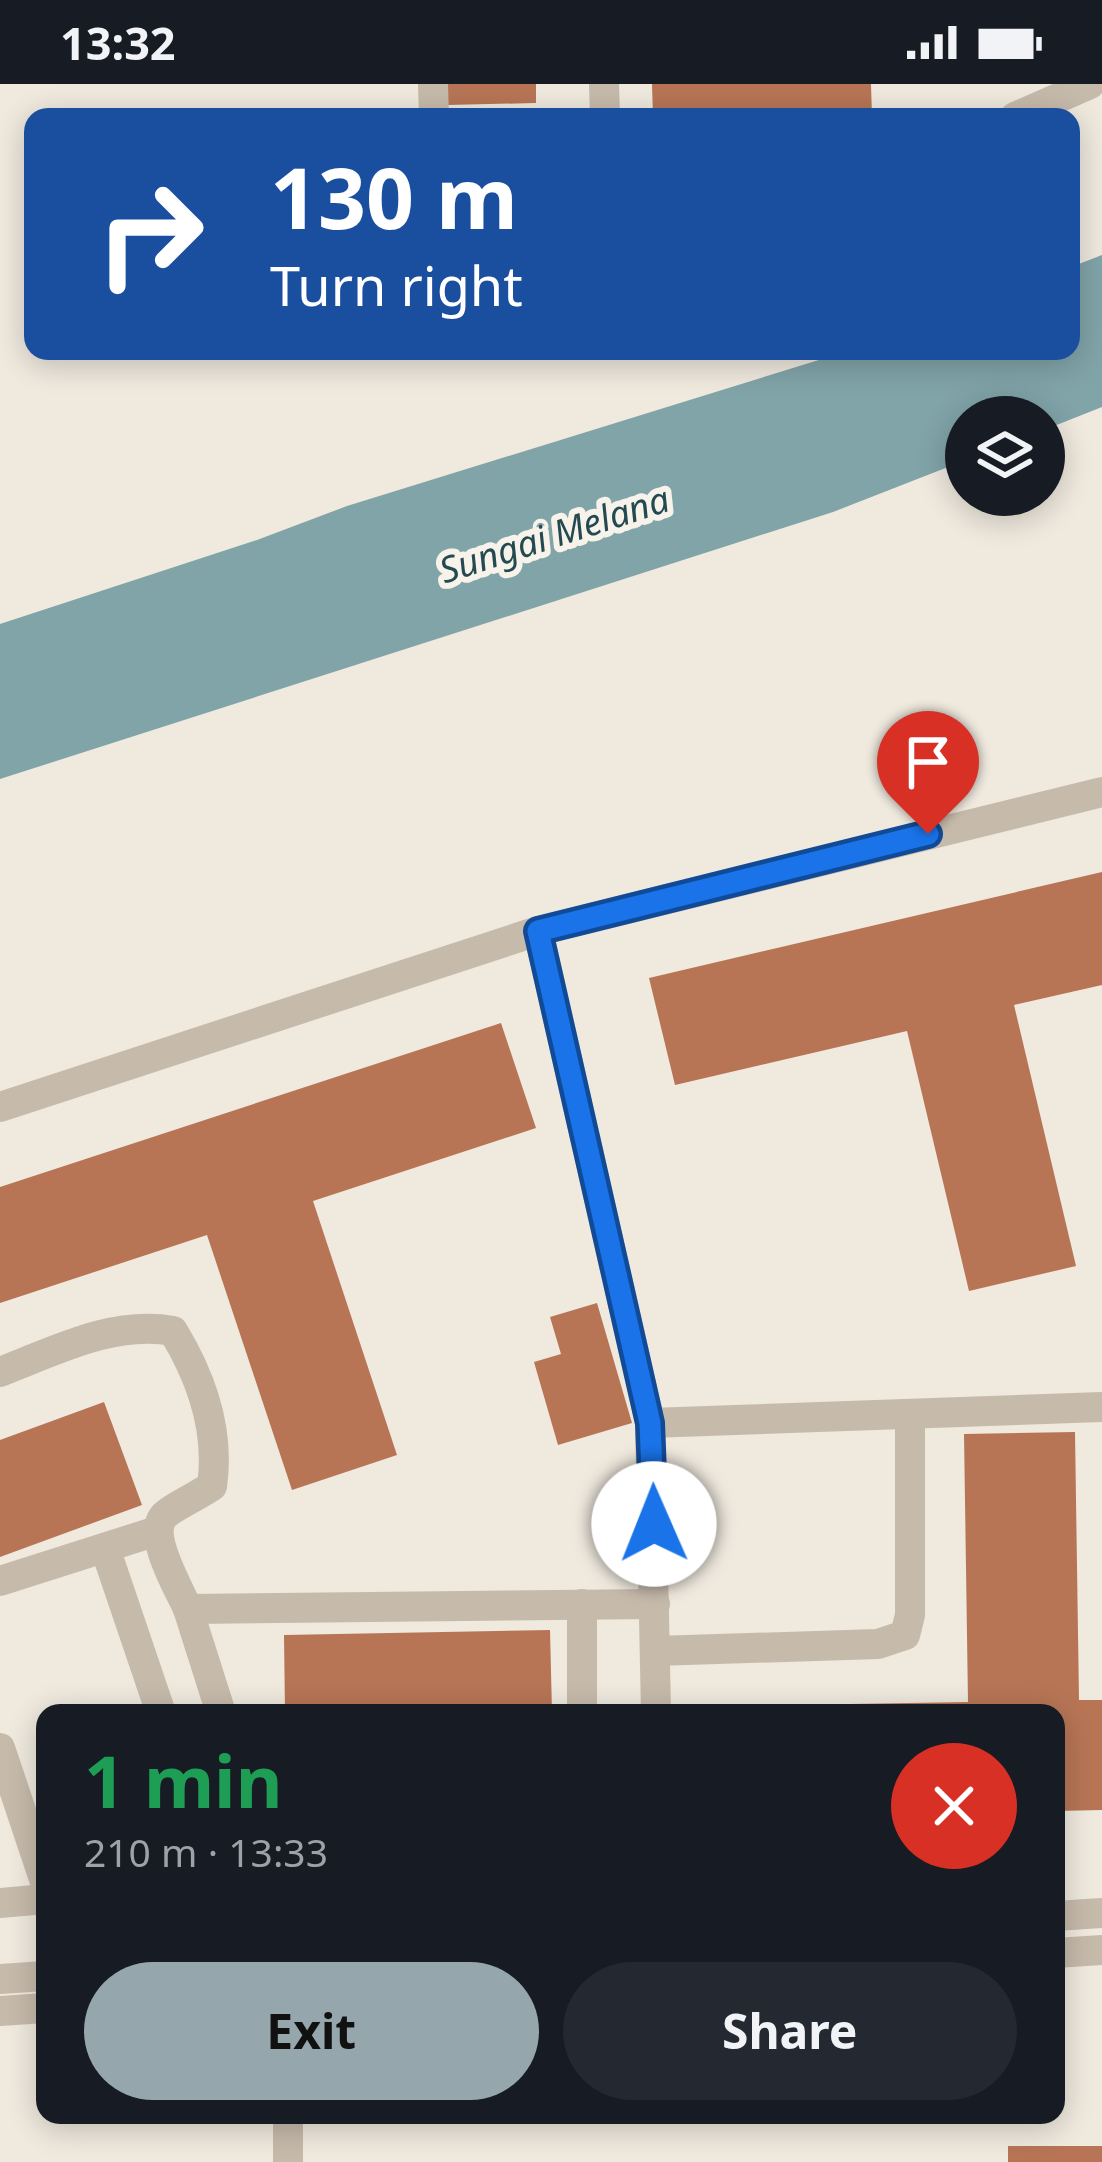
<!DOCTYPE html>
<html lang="en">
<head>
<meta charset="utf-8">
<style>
	:root { --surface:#171b24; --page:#242831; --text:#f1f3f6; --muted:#9ea1a6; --accent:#95a7ac }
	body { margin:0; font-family:"Noto Sans",sans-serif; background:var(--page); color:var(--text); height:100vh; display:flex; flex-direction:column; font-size:45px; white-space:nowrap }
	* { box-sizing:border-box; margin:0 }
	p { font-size:39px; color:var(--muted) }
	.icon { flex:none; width:66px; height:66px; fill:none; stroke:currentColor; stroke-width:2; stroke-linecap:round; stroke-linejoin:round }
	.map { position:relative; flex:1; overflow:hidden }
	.drawer { position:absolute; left:36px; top:1620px; width:1029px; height:420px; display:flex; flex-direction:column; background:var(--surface); border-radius:24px; box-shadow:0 6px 30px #0003 }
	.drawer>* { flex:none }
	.top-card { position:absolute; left:24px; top:24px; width:1056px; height:252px; border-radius:24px; box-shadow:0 6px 30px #0003; background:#1a4fa0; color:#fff; overflow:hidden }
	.tools { position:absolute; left:945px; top:312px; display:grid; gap:24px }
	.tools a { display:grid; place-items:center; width:120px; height:120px; border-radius:50%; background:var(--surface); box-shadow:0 6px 30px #0003; font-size:60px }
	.pin { position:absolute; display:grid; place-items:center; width:102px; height:102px; color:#fff; margin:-123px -51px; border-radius:50% 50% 50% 0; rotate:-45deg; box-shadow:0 0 12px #0007 }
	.pin .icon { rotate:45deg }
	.me { position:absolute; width:132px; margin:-66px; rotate:359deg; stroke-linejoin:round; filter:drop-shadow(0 0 9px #0008) }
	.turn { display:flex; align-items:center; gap:42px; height:252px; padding:0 48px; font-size:54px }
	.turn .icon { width:156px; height:156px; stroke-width:2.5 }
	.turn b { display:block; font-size:84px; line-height:102px }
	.round { display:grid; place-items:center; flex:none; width:126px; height:126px; border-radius:63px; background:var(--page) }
	.summary { display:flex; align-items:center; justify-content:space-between; height:204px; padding:0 48px }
	h1 { font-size:72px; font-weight:700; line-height:90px; color:#1e9e55 }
	.button { display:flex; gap:24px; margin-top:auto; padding:24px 48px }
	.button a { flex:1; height:138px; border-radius:72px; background:var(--accent); color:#111; font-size:48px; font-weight:700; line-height:138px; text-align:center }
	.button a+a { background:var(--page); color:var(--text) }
	.status { display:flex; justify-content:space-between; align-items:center; height:84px; padding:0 60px; background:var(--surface); direction:ltr }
	.status svg { height:33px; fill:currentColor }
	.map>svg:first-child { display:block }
	.water { fill:#81a4a9 }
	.building { fill:#b77555 }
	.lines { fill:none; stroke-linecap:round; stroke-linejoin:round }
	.minor { stroke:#c6baab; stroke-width:30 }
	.route-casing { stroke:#114b97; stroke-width:30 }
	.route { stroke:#1a73e8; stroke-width:21 }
	.labels { text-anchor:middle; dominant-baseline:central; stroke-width:12; stroke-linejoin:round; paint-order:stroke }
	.water-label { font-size:36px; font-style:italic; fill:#244a51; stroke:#f7f2ea }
</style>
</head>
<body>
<div class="status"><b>13:32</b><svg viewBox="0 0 49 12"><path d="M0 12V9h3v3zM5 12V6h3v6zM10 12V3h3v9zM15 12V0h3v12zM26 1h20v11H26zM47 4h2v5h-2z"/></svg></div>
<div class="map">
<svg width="1102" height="2078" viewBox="0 0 1102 2078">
	<rect width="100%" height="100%" fill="#efe9de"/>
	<polygon class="water" points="1102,171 1102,323 1044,346 1044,333 966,333 966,376 833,428 0,695 0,540 257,456 347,422 848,267 1071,267 1071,183"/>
	<g class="building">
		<polygon points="447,0 536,0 536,19 447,21"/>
		<polygon points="652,0 871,0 872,33 653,33"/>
		<polygon points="1102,788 1102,901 1014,921 1076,1182 969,1207 907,947 675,1001 649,894"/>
		<polygon points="501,939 536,1044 313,1117 397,1371 292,1406 207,1151 0,1219 0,1103"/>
		<polygon points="597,1219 632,1339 558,1361 534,1278 561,1270 550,1233"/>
		<polygon points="104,1318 142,1421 0,1473 0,1356"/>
		<polygon points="1075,1348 1079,1616 1102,1616 1102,1726 1056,1727 1056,1629 733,1629 733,1622 968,1618 964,1350"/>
		<polygon points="550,1546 552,1629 285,1629 284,1551"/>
		<rect x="1008" y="2062" width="94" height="16"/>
	</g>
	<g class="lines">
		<g class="minor">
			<polyline points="433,0 434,33"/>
			<polyline points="604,0 605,33"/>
			<polyline points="1015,33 1090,0"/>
			<polyline points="538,847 1102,708"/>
			<polyline points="0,1023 538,847 650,1339 656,1629"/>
			<path d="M 0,1288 C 55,1267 113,1236 173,1247 C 201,1293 220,1347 212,1402 C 201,1410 169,1425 163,1433 C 148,1453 179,1505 188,1525 L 655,1520"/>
			<polyline points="650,1339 1102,1323"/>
			<polyline points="105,1464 161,1629"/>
			<polyline points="0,1497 157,1447"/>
			<polyline points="582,1520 582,1629"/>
			<polyline points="188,1525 221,1629"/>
			<polyline points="655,1567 878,1560 905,1551 910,1531 910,1330"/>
			<polyline points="0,1664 45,1798"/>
			<polyline points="0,1819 45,1815"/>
			<polyline points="1056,1832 1102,1829"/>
			<polyline points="1056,1869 1102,1866"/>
			<polyline points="0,1895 45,1892"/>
			<polyline points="0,1927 45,1924"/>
			<polyline points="288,2031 288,2078"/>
		</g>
	</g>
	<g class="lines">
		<defs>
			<polyline id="route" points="654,1440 650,1339 538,847 928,750"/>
		</defs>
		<use href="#route" class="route-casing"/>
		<use href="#route" class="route"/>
	</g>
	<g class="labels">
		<g class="water-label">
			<text transform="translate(554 450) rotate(-18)">Sungai Melana</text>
		</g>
	</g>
</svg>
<div class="tools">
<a><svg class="icon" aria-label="layers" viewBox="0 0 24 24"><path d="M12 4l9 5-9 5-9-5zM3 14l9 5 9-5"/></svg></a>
</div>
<div class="pin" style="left:928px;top:750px;background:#d93025"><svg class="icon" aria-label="arrive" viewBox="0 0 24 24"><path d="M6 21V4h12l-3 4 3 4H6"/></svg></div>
<svg class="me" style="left:654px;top:1440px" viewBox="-20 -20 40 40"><circle r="19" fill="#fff"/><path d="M0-13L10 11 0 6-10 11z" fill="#1a73e8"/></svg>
<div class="top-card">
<div class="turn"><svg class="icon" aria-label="right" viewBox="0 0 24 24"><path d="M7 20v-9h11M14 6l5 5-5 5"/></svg><div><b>130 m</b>Turn right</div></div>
</div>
<section class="drawer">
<div class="summary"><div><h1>1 min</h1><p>210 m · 13:33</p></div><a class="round" style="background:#d93025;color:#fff"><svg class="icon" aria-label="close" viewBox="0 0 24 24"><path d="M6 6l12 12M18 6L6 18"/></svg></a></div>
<div class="button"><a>Exit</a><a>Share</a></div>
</section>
</div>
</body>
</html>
